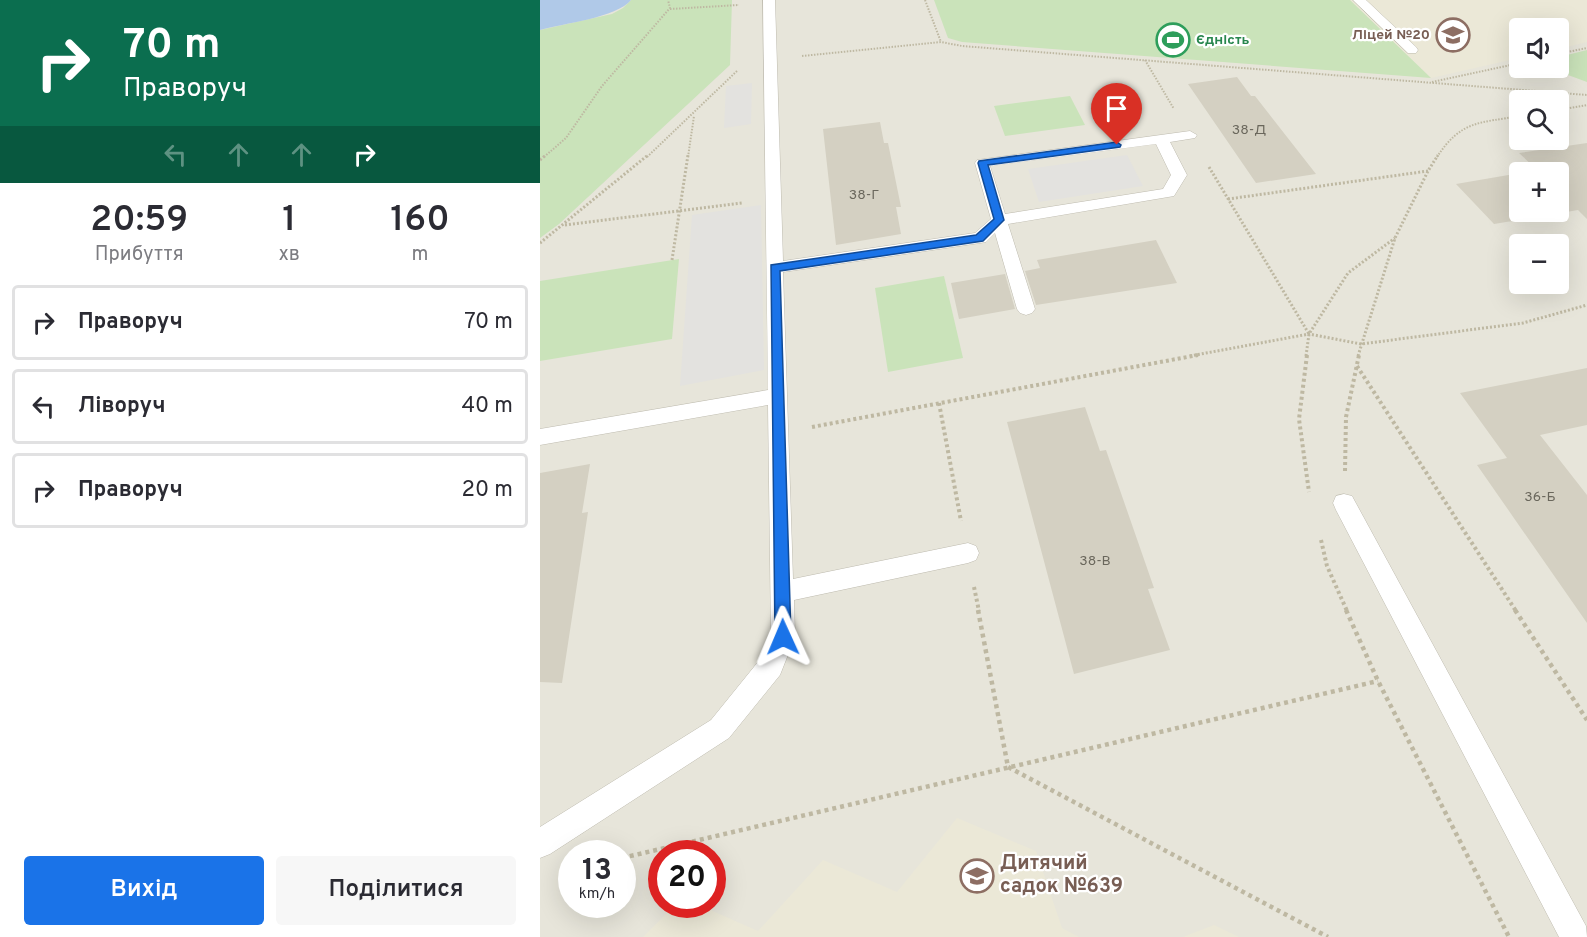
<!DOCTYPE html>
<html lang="uk">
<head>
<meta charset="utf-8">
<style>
	:root { --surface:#fff; --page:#f7f7f7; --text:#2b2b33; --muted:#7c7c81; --line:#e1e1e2; --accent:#1a73e8 }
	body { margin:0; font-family:Overpass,sans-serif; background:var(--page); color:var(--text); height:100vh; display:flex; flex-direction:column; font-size:22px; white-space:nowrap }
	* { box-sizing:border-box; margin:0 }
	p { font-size:20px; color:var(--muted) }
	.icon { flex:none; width:33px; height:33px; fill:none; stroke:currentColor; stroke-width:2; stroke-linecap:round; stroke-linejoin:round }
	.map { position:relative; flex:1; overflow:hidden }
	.panel { display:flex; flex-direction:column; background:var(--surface); width:540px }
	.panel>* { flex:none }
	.banner { background:#0b6e4f; color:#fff; overflow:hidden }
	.tools { position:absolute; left:969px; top:18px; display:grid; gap:12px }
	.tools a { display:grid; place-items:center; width:60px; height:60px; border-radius:6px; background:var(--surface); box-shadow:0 6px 24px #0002; font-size:30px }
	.speed { position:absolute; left:18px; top:840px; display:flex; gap:12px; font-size:30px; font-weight:700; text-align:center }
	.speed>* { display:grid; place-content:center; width:78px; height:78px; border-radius:50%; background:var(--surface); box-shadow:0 6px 24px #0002; line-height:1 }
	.speed small { font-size:15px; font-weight:400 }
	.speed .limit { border:9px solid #d22; background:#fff; color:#111 }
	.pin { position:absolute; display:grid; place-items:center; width:51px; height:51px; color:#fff; margin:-62px -26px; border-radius:50% 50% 50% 0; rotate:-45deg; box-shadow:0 0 6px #0007 }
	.pin .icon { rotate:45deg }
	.me { position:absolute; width:66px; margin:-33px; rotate:359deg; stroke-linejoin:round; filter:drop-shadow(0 0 4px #0008) }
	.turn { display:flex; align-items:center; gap:21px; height:126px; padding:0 24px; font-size:27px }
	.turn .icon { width:78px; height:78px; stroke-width:2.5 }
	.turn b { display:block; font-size:42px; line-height:51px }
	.lanes { display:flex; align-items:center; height:57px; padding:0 24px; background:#0003; justify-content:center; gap:30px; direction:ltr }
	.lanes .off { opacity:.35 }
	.eta { display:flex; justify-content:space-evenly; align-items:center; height:102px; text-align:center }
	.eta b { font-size:36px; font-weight:600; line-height:42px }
	.button { display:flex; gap:12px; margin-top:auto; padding:12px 24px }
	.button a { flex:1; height:69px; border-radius:6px; background:var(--accent); color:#fff; font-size:24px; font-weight:600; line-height:69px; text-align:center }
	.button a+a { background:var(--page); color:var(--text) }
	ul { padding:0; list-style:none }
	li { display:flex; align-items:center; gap:18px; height:75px; margin:0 12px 9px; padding:0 12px; border:3px solid var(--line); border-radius:6px }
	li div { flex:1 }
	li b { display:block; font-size:22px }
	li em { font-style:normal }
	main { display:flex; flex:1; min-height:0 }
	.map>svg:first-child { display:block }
	.residential { fill:#e7e5da; fill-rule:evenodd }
	.education { fill:#ebe8d7 }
	.green { fill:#cae3ba }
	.parking { fill:#e3e2df }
	.water { fill:#b0c9e8 }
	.building { fill:#d4d0c2 }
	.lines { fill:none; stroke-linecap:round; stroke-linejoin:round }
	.service-casing { stroke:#bebbaf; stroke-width:1 }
	.path-far3 { stroke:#beb8a2; stroke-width:2; stroke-dasharray:1.5 1.5; stroke-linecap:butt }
	.path-far2 { stroke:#beb8a2; stroke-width:3; stroke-dasharray:2 2; stroke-linecap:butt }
	.path-far1 { stroke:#beb8a2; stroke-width:4; stroke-dasharray:3 3; stroke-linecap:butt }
	.path { stroke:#beb8a2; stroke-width:4.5; stroke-dasharray:4 4; stroke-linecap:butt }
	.service { fill:#fff; fill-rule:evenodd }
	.route { fill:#1a73e8; stroke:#114b97; stroke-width:1.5 }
	.labels { text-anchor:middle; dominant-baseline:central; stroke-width:4.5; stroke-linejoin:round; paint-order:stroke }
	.far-education-label { font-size:14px; font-weight:bold; fill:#785e54; stroke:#fff; text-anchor:end }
	.far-leisure-label { font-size:14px; font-weight:bold; fill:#27864d; stroke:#fff; text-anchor:start }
	.number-label { font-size:14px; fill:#6a675c }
	.near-education-label { font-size:20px; font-weight:bold; fill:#785e54; stroke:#fff; text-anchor:start }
</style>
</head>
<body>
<main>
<section class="panel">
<div class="banner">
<div class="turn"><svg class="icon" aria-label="right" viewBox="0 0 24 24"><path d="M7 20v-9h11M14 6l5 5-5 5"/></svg><div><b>70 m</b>Праворуч</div></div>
<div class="lanes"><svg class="icon off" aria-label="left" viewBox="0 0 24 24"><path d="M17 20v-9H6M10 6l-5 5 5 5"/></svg><svg class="icon off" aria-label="ahead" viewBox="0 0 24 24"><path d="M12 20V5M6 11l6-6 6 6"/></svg><svg class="icon off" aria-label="ahead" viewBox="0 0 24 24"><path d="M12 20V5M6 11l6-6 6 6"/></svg><svg class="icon" aria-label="right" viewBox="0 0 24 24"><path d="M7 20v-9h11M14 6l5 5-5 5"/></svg></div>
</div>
<div class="eta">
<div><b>20:59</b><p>Прибуття</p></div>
<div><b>1</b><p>хв</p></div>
<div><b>160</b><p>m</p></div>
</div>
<ul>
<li><svg class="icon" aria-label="right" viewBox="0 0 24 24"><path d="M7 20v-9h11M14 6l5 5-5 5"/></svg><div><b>Праворуч</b></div><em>70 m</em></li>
<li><svg class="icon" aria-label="left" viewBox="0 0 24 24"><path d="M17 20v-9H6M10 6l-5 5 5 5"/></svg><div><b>Ліворуч</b></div><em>40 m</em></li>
<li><svg class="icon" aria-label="right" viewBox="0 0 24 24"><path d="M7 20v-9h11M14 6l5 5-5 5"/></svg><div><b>Праворуч</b></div><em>20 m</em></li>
</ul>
<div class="button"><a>Вихід</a><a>Поділитися</a></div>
</section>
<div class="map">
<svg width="1047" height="937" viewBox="0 0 1047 937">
	<rect width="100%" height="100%" fill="#f4f2eb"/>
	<path class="residential" d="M 0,0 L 1047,0 L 1047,937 L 0,937 ZM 980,28 L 1018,28 L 1018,68 L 980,68 ZM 980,100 L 1018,100 L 1018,140 L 980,140 ZM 980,172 L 1018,172 L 1018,212 L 980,212 ZM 980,244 L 1018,244 L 1018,284 L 980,284 ZM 32,854 L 82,854 L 82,904 L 32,904 ZM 122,854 L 172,854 L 172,904 L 122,904 Z"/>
	<g class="education">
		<polygon points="810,0 1047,0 1047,42 1019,49 1018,28 980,28 979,58 891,78"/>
		<polygon points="417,818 496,851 522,928 539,937 103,937 135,905 159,905 218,931 283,860 357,892"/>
		<polygon points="674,925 699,937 643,937"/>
	</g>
	<g class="green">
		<polygon points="91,0 192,0 190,65 19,224 0,238 0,30 72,14 83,8"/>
		<polygon points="394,0 810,0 891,78 422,42 408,38"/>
		<polygon points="1047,50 1047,82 1009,68 1018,68 1019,57"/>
		<polygon points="530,96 545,125 465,136 454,106"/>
		<polygon points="139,259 132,339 0,361 0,281"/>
		<polygon points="404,276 423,358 348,372 335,288"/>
	</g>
	<g class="parking">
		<polygon points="212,83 211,124 184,128 186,86"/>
		<polygon points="587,155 603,186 499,202 488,169"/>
		<polygon points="221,205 224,370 140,386 152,215"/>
	</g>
	<path class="water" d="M 0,0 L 91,0 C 76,18 24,23 0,30 Z"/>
	<g class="building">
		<polygon points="697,77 711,96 715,96 776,174 716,183 648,84"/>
		<polygon points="340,122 344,143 348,143 361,207 356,207 361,234 296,245 283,129"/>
		<polygon points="1047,143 1047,219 1038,210 954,224 916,184 980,173 980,212 1018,212 1018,172 985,172 997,170 979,153"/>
		<polygon points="616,240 637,283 496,305 485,271 500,268 497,260"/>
		<polygon points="465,274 475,309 419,319 411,283"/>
		<polygon points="1047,368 1047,425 1000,435 1047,495 1047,623 937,465 967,458 920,393"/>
		<polygon points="545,407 560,451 566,450 614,588 608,589 630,650 534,674 467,422"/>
		<polygon points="50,464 42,513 48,512 22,683 0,682 0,473"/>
	</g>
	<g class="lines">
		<defs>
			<g id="service">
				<path d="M 223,0 L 235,0 L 243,261 L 435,233 L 451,219 L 435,163 L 437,160 L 650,131 L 657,135 L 655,138 L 630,142 L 647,175 L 634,196 L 468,224 L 495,309 L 492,313 L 486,315 L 480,313 L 477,309 L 455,233 L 446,242 L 440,243 L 243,272 L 253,579 L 428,543 L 436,546 L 439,553 L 436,560 L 428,563 L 254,600 L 255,637 L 240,675 L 189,738 L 10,854 L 0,858 L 0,827 L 171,720 L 222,657 L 231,637 L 228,405 L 0,445 L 0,429 L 228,390 ZM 616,144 L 631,175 L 623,189 L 465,214 L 450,166 Z"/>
				<polygon points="813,0 826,0 876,47 878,50 876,53 868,53"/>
				<polygon points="804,494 812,496 1046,926 1047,937 1019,937 796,510 793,503 796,496"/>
			</g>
		</defs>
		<use href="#service" class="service-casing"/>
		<g class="path-far3">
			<polyline points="385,0 401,42"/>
			<polyline points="130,9 199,5"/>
			<polyline points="1018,54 1047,48"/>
			<polyline points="262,56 401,42 422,46 1047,95"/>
			<polyline points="605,60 634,109"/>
			<polyline points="892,82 980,63"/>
			<polyline points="1018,110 1047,105"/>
			<polyline points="4,157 26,138 62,86 130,8 128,0"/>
			<polyline points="107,157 198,70"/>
			<polyline points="148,157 154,116"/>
			<path d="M 897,157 C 921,120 940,123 980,116"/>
		</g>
		<g class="path-far2">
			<polyline points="0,160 6,155"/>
			<polyline points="669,167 769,334"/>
			<polyline points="688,199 888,171"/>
			<polyline points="25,225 202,203"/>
			<polyline points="0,243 108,155"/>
			<polyline points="132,260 148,155"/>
			<polyline points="650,356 769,334 821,344 983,323 1047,305"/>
			<polyline points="766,356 769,334 808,273 855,238"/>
			<polyline points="818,356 855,238 888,171 898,155"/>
		</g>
		<g class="path-far1">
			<polyline points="767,355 759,419 769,492"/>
			<polyline points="817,366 976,611"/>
			<polyline points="399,403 421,521"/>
			<polyline points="272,427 658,355"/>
			<polyline points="805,471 806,417 819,355"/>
			<polyline points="781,540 787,566 807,611"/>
			<polyline points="434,587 439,611"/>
		</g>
		<g class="path">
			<polyline points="438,610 468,767 788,937"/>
			<polyline points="806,610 838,681 969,937"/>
			<polyline points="975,610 1047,720"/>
			<polyline points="82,858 838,681"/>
		</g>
		<use href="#service" class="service"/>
	</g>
	<polygon class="route" points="577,142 581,145 580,147 448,165 464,220 443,241 240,271 251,637 249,642 243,644 238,642 235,637 231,265 436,235 454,219 438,163 439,161"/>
	<defs>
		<symbol id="school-ring" viewBox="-11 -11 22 22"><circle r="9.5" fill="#fff" stroke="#8d6e63" stroke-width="1.5"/><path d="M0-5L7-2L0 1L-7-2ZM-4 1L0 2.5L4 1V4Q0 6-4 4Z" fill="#8d6e63"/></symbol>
		<symbol id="stadium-ring" viewBox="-11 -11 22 22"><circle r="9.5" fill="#fff" stroke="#2e9e5b" stroke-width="1.5"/><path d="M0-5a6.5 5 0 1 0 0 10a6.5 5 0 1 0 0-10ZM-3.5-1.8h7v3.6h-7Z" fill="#2e9e5b"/></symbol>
	</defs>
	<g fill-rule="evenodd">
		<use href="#school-ring" x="894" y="16" width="38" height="38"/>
		<use href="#stadium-ring" x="614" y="21" width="38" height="38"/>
		<use href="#school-ring" x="418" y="857" width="38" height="38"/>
	</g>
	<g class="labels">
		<g class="far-education-label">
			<text x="890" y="35">Ліцей №20</text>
		</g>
		<g class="far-leisure-label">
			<text x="656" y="40">Єдність</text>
		</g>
		<g class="number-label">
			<text x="709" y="130">38-Д</text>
			<text x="324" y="195">38-Г</text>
			<text x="1000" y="497">36-Б</text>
			<text x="555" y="561">38-В</text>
		</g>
		<g class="near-education-label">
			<text x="460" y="864">Дитячий<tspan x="460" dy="23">садок №639</tspan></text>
		</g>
	</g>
</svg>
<div class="tools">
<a><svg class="icon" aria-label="sound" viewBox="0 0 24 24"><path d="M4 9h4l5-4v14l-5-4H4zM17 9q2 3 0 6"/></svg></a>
<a><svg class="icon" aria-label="search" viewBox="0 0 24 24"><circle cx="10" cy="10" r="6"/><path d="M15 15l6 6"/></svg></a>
<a>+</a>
<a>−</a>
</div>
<div class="speed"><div>13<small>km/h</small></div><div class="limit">20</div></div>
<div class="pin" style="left:577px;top:145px;background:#d93025"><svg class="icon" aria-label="arrive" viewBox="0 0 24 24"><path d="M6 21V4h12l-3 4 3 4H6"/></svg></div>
<svg class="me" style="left:243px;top:637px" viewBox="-20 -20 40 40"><path d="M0-17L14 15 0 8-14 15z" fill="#1a73e8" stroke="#fff" stroke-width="4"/></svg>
</div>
</main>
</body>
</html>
